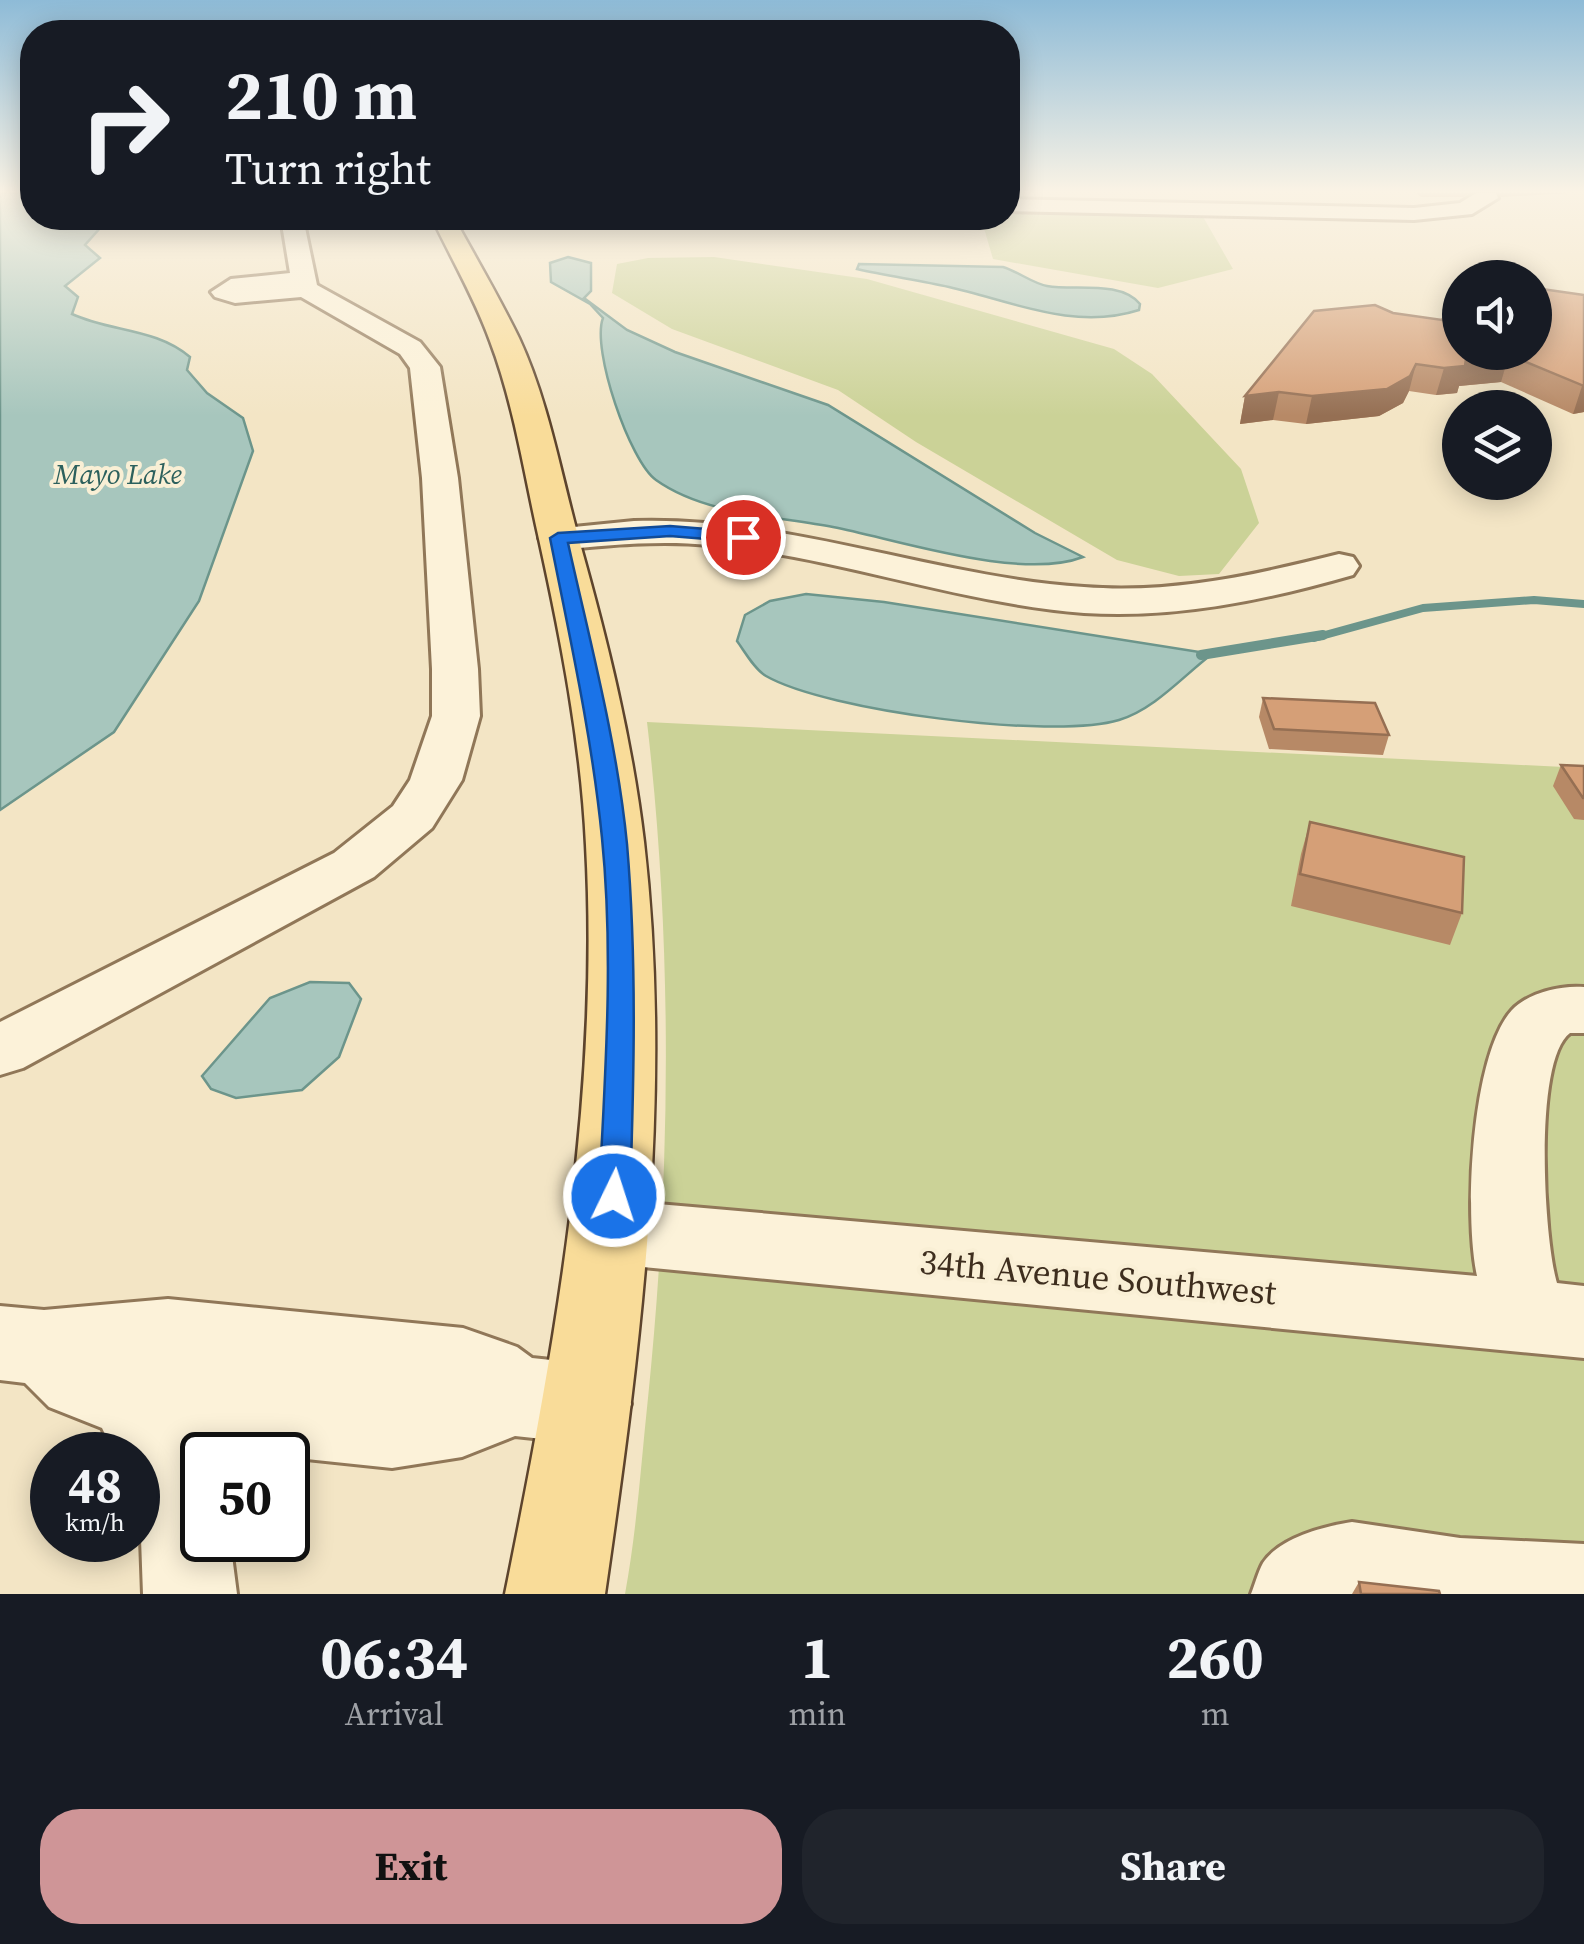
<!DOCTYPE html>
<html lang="en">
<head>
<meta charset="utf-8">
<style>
	:root { --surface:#171b24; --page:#20242c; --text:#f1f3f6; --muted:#9ea1a6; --accent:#cf9597 }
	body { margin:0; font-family:"Source Serif 4",serif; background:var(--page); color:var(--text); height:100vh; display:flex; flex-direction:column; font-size:38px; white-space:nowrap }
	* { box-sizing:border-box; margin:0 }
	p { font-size:32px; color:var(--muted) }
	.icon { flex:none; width:55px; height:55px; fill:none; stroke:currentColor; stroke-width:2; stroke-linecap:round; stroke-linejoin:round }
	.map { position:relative; height:1594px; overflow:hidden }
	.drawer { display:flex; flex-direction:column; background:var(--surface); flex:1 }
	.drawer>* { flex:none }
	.top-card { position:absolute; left:20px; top:20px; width:1000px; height:210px; border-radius:40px; box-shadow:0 5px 25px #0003; background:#171b24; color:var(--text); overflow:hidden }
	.fabs { position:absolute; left:1442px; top:260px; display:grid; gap:20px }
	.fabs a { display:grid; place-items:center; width:110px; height:110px; border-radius:50%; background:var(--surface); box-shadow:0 5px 25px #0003; font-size:50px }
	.speed { position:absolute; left:30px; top:1432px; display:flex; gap:20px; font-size:50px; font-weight:700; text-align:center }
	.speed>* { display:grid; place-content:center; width:130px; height:130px; border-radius:50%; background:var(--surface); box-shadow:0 5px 25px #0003; line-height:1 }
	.speed small { font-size:25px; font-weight:400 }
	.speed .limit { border:5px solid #111; border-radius:15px; background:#fff; color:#111 }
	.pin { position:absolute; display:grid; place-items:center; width:85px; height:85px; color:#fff; margin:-42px; border:5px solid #fff; border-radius:50%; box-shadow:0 2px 10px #0007 }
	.me { position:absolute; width:110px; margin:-55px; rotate:4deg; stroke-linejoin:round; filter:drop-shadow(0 0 8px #0008) }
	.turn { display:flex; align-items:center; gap:35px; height:210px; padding:0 40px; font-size:45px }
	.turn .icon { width:130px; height:130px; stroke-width:2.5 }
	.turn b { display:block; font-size:70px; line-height:85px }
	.eta { display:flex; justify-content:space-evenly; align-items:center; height:170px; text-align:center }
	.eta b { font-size:60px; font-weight:700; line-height:70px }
	.primary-button { display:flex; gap:20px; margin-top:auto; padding:20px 40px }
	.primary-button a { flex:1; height:115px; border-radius:40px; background:var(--accent); color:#111; font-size:40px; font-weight:700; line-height:115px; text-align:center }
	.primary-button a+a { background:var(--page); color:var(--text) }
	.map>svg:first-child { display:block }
	.green { fill:#cbd297 }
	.water { fill:#a7c6bd; stroke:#6c958b; stroke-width:2.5 }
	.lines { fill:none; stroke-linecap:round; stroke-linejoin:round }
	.stream-far1 { stroke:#6c958b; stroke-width:8 }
	.stream { stroke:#6c958b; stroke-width:10 }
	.minor-casing { stroke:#907758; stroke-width:6 }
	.major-casing { stroke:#5d442d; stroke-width:5 }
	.minor { fill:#fcf2d9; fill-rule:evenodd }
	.major { fill:#f9dc99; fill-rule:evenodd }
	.wall { fill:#b78966 }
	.shaded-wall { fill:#956f53 }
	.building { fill:#d59f77; stroke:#956f53; stroke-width:2.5 }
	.route { fill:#1a73e8; stroke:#114b97; stroke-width:2.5 }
	.labels { text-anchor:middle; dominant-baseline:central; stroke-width:8; stroke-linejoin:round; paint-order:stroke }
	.far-water-label { font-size:28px; font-style:italic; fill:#2c605d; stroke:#f9efd5 }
	.near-street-label { font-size:35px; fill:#3e2e1e; stroke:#f9efd5 }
</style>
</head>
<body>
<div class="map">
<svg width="1584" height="1594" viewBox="0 0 1584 1594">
	<rect width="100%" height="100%" fill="#f3e5c5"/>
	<g class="green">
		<polygon points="1008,210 1202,215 1233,269 1158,288 993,259 981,218 1008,218"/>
		<polygon points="714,257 867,279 1114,349 1152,374 1241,469 1259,523 1219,574 1179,576 1117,560 916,442 838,390 672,329 612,293 617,264 648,258"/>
		<path d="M 647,722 L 1584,768 L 1584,1594 L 625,1594 C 637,1529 641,1463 648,1398 C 671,1174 673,945 647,722 Z"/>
	</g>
	<g class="water">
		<path d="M 0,193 L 32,193 L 32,218 L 109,218 L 85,245 L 100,258 L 65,286 L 78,297 L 72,314 C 111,332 156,328 190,357 L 187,370 L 207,393 L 243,418 L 253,451 L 199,601 L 114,732 L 0,810 Z"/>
		<path d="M 568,257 L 591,263 L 591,291 L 584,298 L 627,330 L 675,352 L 828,405 L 1035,533 L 1083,557 C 1021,581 899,540 833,527 C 777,516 705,515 656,480 C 630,462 591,349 603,318 L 590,304 L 551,282 L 550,263 Z"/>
		<path d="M 859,264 L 1003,267 C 1019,272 1032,283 1047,286 C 1075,291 1120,280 1140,304 L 1139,310 C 1074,331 1011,301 949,287 C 918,280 887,276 857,269 Z"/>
		<path d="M 806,594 L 884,602 L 1212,654 C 1183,676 1155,709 1119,720 C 1052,740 827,711 766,676 C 755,670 745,652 737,641 L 745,615 L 770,601 Z"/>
		<polygon points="310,982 349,983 361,999 339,1057 302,1090 236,1098 211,1089 202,1076 270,998"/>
	</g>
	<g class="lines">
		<polyline class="stream-far1" points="1314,638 1423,608 1534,600 1584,604"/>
		<polyline class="stream" points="1201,655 1323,635"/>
		<defs>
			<g id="minor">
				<polygon points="1476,193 1496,193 1498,198 1472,214 1414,220 1008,211 1008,199 1414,208 1460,203"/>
				<polygon points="281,218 303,218 317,285 420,342 440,367 458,478 478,669 480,716 462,780 432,828 374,877 23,1068 0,1075 0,1022 334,853 393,806 410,780 432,716 432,669 422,478 410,368 400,354 301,297 235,303 215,297 211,292 231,279 290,273"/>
				<path d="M 634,521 C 788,516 932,577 1084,587 C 1172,594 1255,575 1339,554 L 1353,557 L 1359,566 L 1353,575 C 1266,600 1175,619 1084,613 C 957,603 836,556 710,545 C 659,540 608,545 558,550 L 544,546 L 539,538 L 544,530 Z"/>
				<path d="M 1584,987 L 1584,1033 L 1570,1033 C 1533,1060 1544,1240 1557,1283 L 1584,1286 L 1584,1358 L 612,1264 L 585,1255 L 574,1232 L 585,1209 L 612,1200 L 1477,1276 C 1464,1218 1471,1055 1512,1010 C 1528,993 1560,985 1584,987 Z"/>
				<polygon points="168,1299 463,1328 517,1347 532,1358 589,1364 619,1376 631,1404 619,1432 589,1444 515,1436 462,1457 392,1468 201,1448 204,1455 202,1540 230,1540 237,1594 143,1594 138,1455 115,1455 102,1428 49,1407 25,1383 0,1380 0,1306 44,1310"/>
				<path d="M 1352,1522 L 1460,1538 L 1584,1544 L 1584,1594 L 1251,1594 C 1255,1584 1258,1572 1263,1563 C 1279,1538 1325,1526 1352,1522 Z"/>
			</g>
			<path id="major" d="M 432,218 L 454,218 C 476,258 499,297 519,338 C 548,400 561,474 579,540 C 607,639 632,740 644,842 C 673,1094 641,1345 605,1594 L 505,1594 C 555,1347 600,1098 586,845 C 581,742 561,639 539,539 C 524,473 514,404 490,341 C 475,299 451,258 432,218 Z"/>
		</defs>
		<use href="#minor" class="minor-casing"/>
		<use href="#major" class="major-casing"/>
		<use href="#minor" class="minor"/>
		<use href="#major" class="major"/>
	</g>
	<g class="wall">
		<polygon points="1416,193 1470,193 1463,197 1421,197"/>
		<polygon points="1499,193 1571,193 1501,197"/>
		<polygon points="1584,295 1584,412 1573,414 1501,382 1459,386 1457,393 1436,395 1409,391 1403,403 1379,416 1306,424 1273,420 1240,424 1245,396 1393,313 1442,320"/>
		<polygon points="1263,698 1389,735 1383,755 1269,749 1259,717"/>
		<polygon points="1561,765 1584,766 1584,820 1574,819 1553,786"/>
		<polygon points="1310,822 1462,913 1450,945 1291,906 1301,854"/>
		<polygon points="1359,1582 1440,1594 1352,1594"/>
	</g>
	<g class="shaded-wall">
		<polygon points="1509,355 1501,382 1459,386 1457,393 1436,395 1444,368 1466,359"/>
		<polygon points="1416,364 1409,391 1403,403 1379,416 1306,424 1312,396"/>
		<polygon points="1582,386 1584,386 1584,412 1573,414"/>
		<polygon points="1279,392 1273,420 1240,424 1245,396"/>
	</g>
	<g class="building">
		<polygon points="1535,288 1584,295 1584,386 1509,355 1466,359 1465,366 1444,368 1416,364 1410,376 1387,389 1312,396 1279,392 1245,396 1314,311 1375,305 1393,313 1442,320 1450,306 1460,305 1460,352 1535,352"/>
		<polygon points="1263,698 1375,703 1389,735 1274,729"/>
		<polygon points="1561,765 1584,766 1584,798 1583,798"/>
		<polygon points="1310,822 1464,857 1462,913 1300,874"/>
		<polygon points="1359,1582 1439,1591 1440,1594 1361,1594"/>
	</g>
	<linearGradient id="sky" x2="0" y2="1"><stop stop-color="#8ebbd7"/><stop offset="0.46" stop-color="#faf3e5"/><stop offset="1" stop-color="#faf3e5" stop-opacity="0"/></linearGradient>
	<rect width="1584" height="416" fill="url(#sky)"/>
	<path class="route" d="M 670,526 L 743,532 L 751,537 L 743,542 L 670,536 L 568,543 C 590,642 617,742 627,844 C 637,961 634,1078 630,1196 L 626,1205 L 614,1209 L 603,1205 L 599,1196 C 605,1077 614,957 602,838 C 592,737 570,638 550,538 L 558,533 Z"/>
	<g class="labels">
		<g class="far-water-label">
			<text x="118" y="474">Mayo Lake</text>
		</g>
		<g class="near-street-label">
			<text transform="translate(1098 1277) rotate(5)">34th Avenue Southwest</text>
		</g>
	</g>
</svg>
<div class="fabs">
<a><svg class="icon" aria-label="sound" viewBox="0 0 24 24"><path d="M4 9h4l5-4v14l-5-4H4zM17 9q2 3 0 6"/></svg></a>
<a><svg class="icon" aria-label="layers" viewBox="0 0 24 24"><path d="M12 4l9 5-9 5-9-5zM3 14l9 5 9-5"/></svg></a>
</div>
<div class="speed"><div>48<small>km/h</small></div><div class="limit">50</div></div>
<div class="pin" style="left:743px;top:537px;background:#d93025"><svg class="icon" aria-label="arrive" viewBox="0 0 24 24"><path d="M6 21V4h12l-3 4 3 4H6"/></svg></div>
<svg class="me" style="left:614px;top:1196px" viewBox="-20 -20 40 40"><circle r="17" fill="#1a73e8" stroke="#fff" stroke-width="3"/><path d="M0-11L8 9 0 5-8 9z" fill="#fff"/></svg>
<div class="top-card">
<div class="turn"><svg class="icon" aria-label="right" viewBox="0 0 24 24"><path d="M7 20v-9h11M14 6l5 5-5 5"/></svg><div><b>210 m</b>Turn right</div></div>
</div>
</div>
<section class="drawer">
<div class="eta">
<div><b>06:34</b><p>Arrival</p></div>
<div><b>1</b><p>min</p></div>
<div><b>260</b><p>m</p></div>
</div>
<div class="primary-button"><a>Exit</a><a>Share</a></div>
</section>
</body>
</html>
